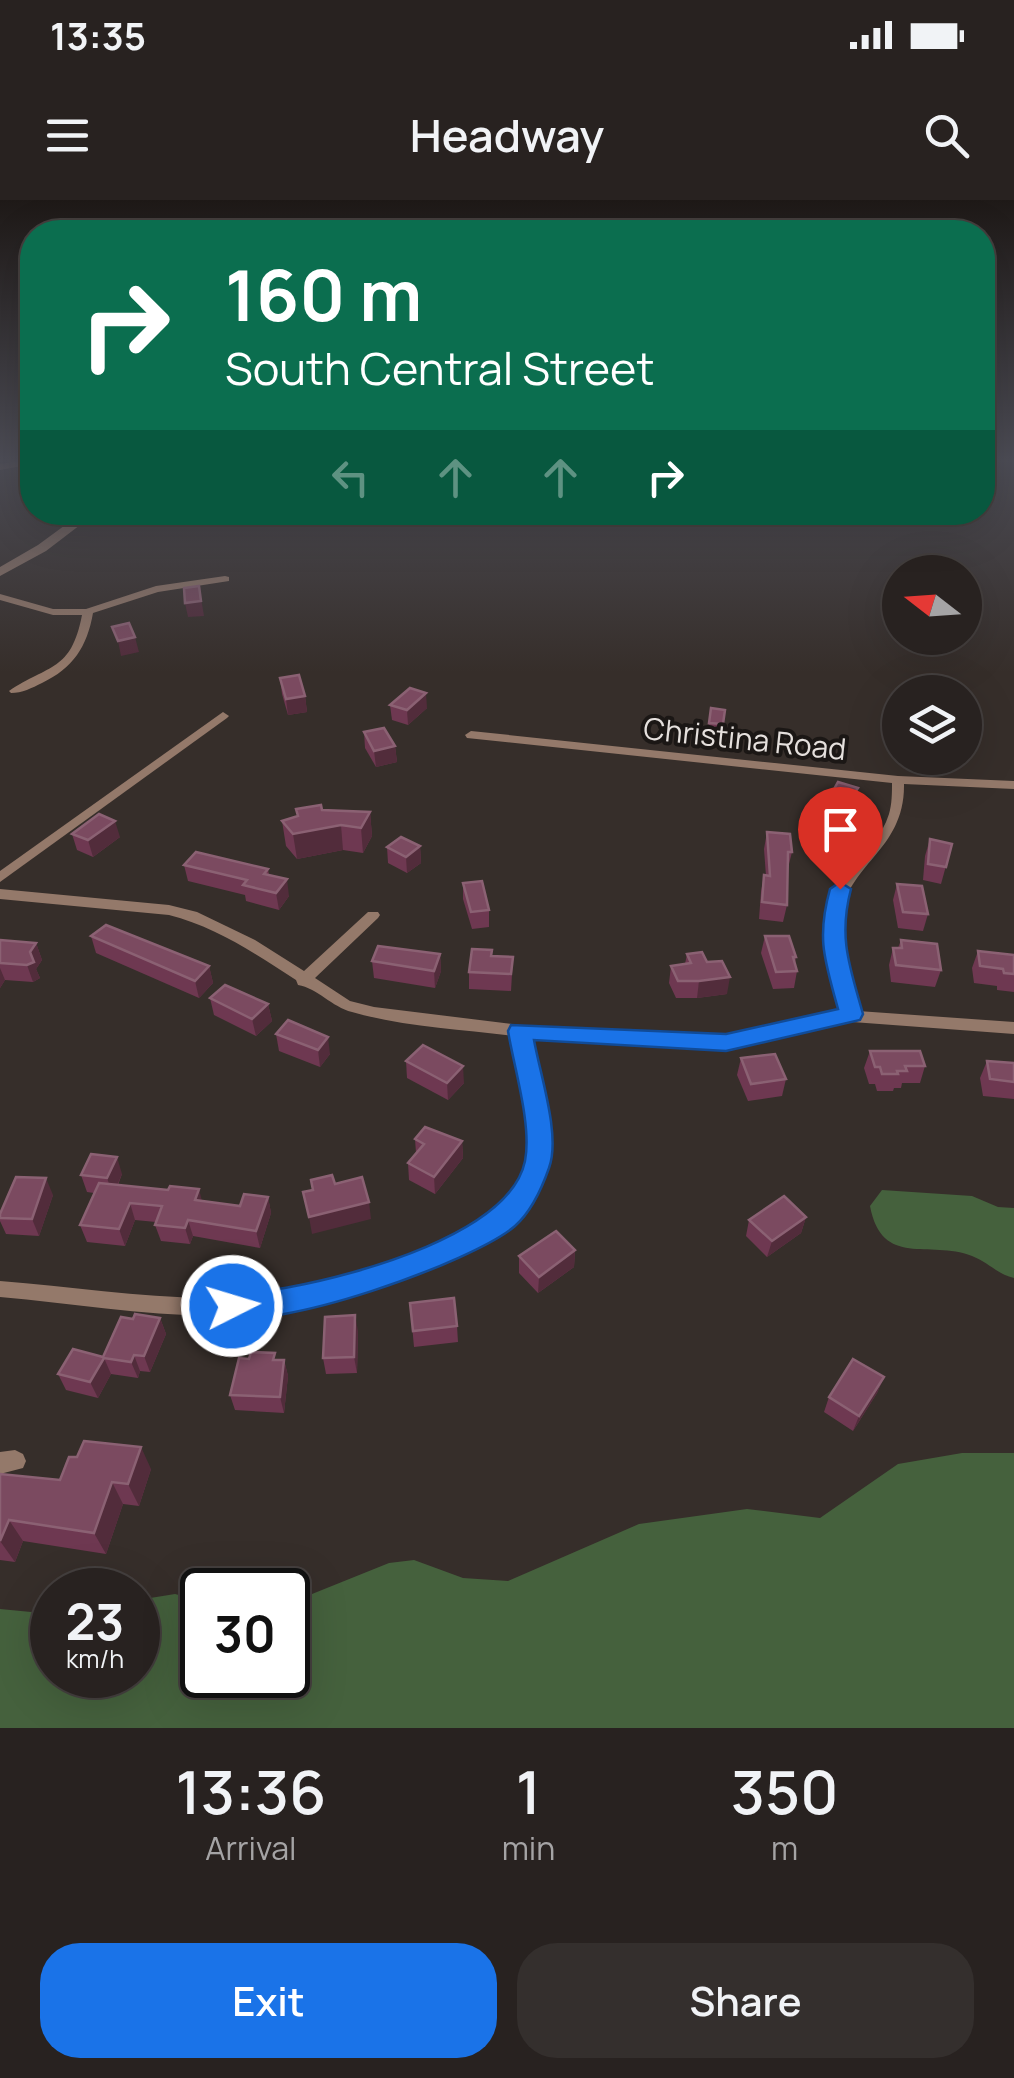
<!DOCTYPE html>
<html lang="en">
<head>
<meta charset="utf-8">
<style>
	:root { --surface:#282220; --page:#342f2d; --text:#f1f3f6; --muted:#a5a4a5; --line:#443f3e; --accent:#1a73e8 }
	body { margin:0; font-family:Manrope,sans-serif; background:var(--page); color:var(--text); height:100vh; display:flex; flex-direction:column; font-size:38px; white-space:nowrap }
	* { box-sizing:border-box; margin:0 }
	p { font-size:32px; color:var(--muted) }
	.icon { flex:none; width:55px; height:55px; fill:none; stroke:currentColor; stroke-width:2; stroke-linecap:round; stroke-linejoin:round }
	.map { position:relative; height:1528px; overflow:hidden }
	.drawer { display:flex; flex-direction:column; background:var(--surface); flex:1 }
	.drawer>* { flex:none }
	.guide { position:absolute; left:20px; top:20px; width:975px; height:305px; border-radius:40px; box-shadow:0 10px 40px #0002,0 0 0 2px var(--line); background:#0b6e4f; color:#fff; overflow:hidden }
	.needle { width:65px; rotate:287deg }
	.fabs { position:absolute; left:882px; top:355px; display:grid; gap:20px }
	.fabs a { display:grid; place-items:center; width:100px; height:100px; border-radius:50%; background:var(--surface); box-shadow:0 10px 40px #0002,0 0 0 2px var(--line); font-size:50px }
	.speed { position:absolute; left:30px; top:1368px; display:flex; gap:20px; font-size:50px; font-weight:700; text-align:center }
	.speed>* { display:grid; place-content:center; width:130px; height:130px; border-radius:50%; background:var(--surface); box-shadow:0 10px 40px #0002,0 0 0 2px var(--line); line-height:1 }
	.speed small { font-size:25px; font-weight:400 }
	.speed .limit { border:5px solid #111; border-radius:15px; background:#fff; color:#111 }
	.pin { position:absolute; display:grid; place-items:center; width:85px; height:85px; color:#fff; margin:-102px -42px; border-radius:50% 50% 50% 0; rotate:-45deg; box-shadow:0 0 10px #0007 }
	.pin .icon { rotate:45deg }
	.me { position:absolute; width:110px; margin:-55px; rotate:85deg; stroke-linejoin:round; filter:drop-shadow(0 0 8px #0008) }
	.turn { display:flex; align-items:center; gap:35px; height:210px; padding:0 40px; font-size:45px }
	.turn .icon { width:130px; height:130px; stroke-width:2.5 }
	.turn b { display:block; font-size:70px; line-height:85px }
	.lanes { display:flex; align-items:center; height:95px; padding:0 40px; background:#0003; justify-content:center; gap:50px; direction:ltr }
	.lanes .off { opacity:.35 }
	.eta { display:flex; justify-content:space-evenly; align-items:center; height:170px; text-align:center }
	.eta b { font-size:60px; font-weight:600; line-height:70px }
	.primary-button { display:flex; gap:20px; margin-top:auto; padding:20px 40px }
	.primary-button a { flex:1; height:115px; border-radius:40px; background:var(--accent); color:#fff; font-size:40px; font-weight:600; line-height:115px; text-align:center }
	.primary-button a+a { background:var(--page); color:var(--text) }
	.status { display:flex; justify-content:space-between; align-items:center; height:70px; padding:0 50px; background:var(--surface); direction:ltr }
	.status svg { height:28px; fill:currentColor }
	header { display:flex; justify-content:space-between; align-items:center; height:130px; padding:0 40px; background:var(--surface); font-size:45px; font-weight:600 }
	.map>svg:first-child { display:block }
	.green { fill:#45613d }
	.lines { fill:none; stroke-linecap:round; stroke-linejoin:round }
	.minor { fill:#94796a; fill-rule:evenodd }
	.tertiary { fill:#94796a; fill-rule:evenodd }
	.wall { fill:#6e3851 }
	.shaded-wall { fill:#522c3b }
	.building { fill:#7b4a60; stroke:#8b6173; stroke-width:2.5 }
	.route { fill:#1a73e8; stroke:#114b97; stroke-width:2.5 }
	.labels { text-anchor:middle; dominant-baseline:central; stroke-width:8; stroke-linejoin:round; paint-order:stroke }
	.street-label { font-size:30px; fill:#e5e0dd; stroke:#1b1715 }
</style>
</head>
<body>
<div class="status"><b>13:35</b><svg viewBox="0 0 49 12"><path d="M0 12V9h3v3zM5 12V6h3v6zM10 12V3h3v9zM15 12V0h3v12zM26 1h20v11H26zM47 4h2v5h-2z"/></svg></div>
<header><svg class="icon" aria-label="menu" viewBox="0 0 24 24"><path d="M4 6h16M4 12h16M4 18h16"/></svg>Headway<svg class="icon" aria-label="search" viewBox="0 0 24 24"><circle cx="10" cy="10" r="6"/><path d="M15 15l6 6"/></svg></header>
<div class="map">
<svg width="1014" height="1528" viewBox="0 0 1014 1528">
	<rect width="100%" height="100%" fill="#362e2a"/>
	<g class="green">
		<path d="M 882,990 L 972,996 L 998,1007 L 1014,1008 L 1014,1078 C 997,1074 988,1062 972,1056 C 929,1039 882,1069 870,1006 Z"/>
		<polygon points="962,1253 1014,1253 1014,1528 0,1528 0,1409 52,1414 52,1475 138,1475 138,1400 175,1394 202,1401 202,1475 288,1475 288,1415 312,1394 389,1363 414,1360 463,1378 508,1381 639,1324 747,1309 820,1318 898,1264"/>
	</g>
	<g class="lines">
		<g class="minor">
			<polygon points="32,259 32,264 0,270 0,264"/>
			<path d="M 225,376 L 229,377 L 229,381 L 158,392 L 93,413 C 87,447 73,468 42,483 C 32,488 22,493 11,493 L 9,491 C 49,464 71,472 82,415 L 53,415 L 0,400 L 0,394 L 53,409 L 86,409 L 156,386 Z"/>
			<polygon points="223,512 229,516 227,518 0,682 0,671"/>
			<path d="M 471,531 L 898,576 L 1014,581 L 1014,589 L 904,584 C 905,651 847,663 840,720 C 836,751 850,781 858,811 L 1014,822 L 1014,834 L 839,821 L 725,848 L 529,837 C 539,877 557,923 546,964 C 524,1051 420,1072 346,1091 C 309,1101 273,1113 234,1115 C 156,1118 78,1104 0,1097 L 0,1081 C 78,1087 158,1101 236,1097 C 275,1095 311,1084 348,1074 C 413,1057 509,1039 529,964 C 540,922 522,876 513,836 C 460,829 404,827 352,812 C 332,807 317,788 298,785 L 296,780 C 256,754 216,727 169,715 L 0,699 L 0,689 L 169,705 L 197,712 L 255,740 L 304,771 L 368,712 L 378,712 L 380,715 L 378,718 L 315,778 L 350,801 L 374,807 L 520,825 L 725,836 L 842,810 C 835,783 822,755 825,726 C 829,675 875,658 889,614 C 892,604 892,593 892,583 L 467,538 L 465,535 Z"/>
			<polygon points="15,1250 23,1254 26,1261 23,1268 0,1274 0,1252"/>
		</g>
		<polygon class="tertiary" points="83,312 97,312 46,351 0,376 0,367 38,345"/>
	</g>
	<g class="wall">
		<polygon points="280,478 305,496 307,512 288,515 282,494"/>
		<polygon points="390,505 427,508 408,525 392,520"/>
		<polygon points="711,508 725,510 721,540 707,538"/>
		<polygon points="364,532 395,546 397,562 376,567 365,548"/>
		<polygon points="854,604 838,628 820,623 824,607"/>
		<polygon points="322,610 370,612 372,636 363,653 343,650 297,659 286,646 282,621"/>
		<polygon points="767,632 792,652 788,668 787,705 783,722 759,719 761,692 764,675 766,676 764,649"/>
		<polygon points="72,634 120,637 93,657 77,650"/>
		<polygon points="930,639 952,644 941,684 923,680 925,656"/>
		<polygon points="420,646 421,663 407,673 388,663 387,647"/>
		<polygon points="184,665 268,669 269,675 289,696 279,710 246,701 245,695 188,681"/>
		<polygon points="463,683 489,710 489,727 472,729 463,699"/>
		<polygon points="897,684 928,714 923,731 898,728 893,700"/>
		<polygon points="91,736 209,766 213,783 199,798 96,753"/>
		<polygon points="765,736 796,757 795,763 797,771 794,788 773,789 761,753"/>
		<polygon points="0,740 36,743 42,760 36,769 40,778 33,782 5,780 0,788"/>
		<polygon points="901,740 941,770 935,787 891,782 889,765 893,748 898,748"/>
		<polygon points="492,750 492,756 513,757 511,791 469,789 469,772"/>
		<polygon points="978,751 1014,755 1014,792 997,790 997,786 974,783 972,768"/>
		<polygon points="440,754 441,771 435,788 374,778 372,761"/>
		<polygon points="687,754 727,794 697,798 676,798 669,783 671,766 685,764"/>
		<polygon points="210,798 268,804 272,821 256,836 214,815"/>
		<polygon points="276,834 330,854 320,867 279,851"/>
		<polygon points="870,851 925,866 920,883 902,883 901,888 894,888 893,891 877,891 875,884 869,884 864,868"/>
		<polygon points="741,858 786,879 782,896 748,901 737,875"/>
		<polygon points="406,861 464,883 448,900 407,878"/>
		<polygon points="987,861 1014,863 1014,899 983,896 980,878"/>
		<polygon points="415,939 462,941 463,958 435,994 409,980 408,963 416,953"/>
		<polygon points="122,974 118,985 202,1001 240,1006 268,997 271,1013 260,1048 193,1036 190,1044 161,1041 155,1025 156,1022 135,1020 125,1046 87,1042 80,1025 94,993 87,992 81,975"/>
		<polygon points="53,995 39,1036 6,1034 0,1021 0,1014"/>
		<polygon points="806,1017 801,1033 767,1057 746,1036 749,1020"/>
		<polygon points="575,1050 574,1067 538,1093 519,1073 519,1056"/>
		<polygon points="410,1103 457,1126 458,1142 414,1147"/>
		<polygon points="160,1118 166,1134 150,1172 140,1171 138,1178 111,1174 98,1198 66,1190 58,1174 103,1157 133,1119"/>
		<polygon points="358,1131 357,1173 326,1174 323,1158"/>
		<polygon points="277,1160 284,1160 288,1176 284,1213 235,1210 230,1195"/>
		<polygon points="884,1177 877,1193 853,1231 824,1212 829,1197"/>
		<polygon points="151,1269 139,1306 123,1304 106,1354 23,1341 15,1362 0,1360 0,1274 60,1280"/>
	</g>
	<g class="shaded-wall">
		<polygon points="199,386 204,416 188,417 185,403"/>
		<polygon points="135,437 139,452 121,456 118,441"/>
		<polygon points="426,493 427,508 408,525 407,510"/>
		<polygon points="305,496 307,512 288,515 286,499"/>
		<polygon points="395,546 397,562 376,567 374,551"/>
		<polygon points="858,588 854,604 838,628 842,612"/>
		<polygon points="370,612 372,636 363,653 361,628"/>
		<polygon points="115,621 120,637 93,657 88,640"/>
		<polygon points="341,625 343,650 297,659 293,634"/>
		<polygon points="420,646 421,663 407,673 406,657"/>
		<polygon points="287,679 289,696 279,710 276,693"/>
		<polygon points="36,743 42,760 36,769 40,778 33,782 27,765 30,752"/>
		<polygon points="440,754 441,771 435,788 434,771"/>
		<polygon points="209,766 213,783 199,798 195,781"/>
		<polygon points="0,768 5,780 0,788"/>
		<polygon points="730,777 727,794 697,798 699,781"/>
		<polygon points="268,804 272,821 256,836 252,819"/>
		<polygon points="328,837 330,854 320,867 318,850"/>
		<polygon points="463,866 464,883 448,900 447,883"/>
		<polygon points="462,941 463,958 435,994 434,977"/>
		<polygon points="117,957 122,974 113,995 107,978"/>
		<polygon points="46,978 53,995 39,1036 32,1019"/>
		<polygon points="199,989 203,1005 195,1000"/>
		<polygon points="268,997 271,1013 260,1048 256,1031"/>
		<polygon points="369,1002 371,1019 312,1034 309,1017"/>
		<polygon points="130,1003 135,1020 125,1046 119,1029"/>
		<polygon points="806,1017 801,1033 767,1057 772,1041"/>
		<polygon points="188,1020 193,1036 190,1044 185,1028"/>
		<polygon points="575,1050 574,1067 538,1093 539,1077"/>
		<polygon points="355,1115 358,1131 357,1173 354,1157"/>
		<polygon points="160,1118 166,1134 150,1172 144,1156"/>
		<polygon points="134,1155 140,1171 138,1178 131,1162"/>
		<polygon points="104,1158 111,1174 98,1198 90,1182"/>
		<polygon points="284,1160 288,1176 284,1213 280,1197"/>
		<polygon points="884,1177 877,1193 853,1231 859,1216"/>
		<polygon points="141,1247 151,1269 139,1306 128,1284"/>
		<polygon points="112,1282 123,1304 106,1354 94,1333"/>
		<polygon points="9,1320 23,1341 15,1362 0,1341"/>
	</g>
	<g class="building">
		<polygon points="199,386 201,401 185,403 184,388"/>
		<polygon points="129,423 135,437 118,441 112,427"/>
		<polygon points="299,475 305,496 286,499 280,478"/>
		<polygon points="410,488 426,493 407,510 390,505"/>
		<polygon points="711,508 725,510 723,524 709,523"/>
		<polygon points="384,528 395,546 374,551 364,532"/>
		<polygon points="838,582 858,588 842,612 824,607"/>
		<polygon points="321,605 322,610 370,612 361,628 341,625 293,634 282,621 298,616 296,609"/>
		<polygon points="99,614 115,621 88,640 72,634"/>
		<polygon points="767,632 790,634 792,652 788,652 787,705 762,702 764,675 770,676"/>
		<polygon points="401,637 420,646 406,657 387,647"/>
		<polygon points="930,639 952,644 946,667 928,664"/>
		<polygon points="196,652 268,669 264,674 287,679 276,693 243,685 247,680 184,665"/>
		<polygon points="482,681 489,710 471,712 463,683"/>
		<polygon points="897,684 922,686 928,714 903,712"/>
		<polygon points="106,725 209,766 195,781 91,736"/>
		<polygon points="765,736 789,736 796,757 793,757 797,771 776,772"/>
		<polygon points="0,740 36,743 30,752 34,762 27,765 0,763"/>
		<polygon points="901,740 937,744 941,770 896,765 893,748 902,748"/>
		<polygon points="378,746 440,754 434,771 372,761"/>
		<polygon points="472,749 492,750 491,756 513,757 511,774 469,772"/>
		<polygon points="978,751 1014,755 1014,774 1004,773 1003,769 980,766"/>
		<polygon points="702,752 707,762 722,761 730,777 699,781 678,781 671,766 691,763 687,754"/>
		<polygon points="225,785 268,804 252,819 210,798"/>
		<polygon points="288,820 328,837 318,850 276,834"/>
		<polygon points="423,845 463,866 447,883 406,861"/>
		<polygon points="870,851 920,851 925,866 905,866 907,871 897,871 898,874 882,874 880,867 875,867"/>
		<polygon points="775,854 786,879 751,884 741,858"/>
		<polygon points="987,861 1014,863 1014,882 990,879"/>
		<polygon points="425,927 462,941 434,977 408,963 424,944 415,939"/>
		<polygon points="91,954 117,957 107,978 81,975"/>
		<polygon points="332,975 335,984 362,977 369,1002 309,1017 303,992 313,990 311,980"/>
		<polygon points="16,977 46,978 32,1019 0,1018 0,1014"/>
		<polygon points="99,983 168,990 170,986 199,989 195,1000 240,1006 244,994 268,997 256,1031 188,1020 185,1028 155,1025 162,1006 130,1003 119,1029 80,1025"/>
		<polygon points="784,996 806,1017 772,1041 749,1020"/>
		<polygon points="556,1031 575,1050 539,1077 519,1056"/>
		<polygon points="454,1098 457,1126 413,1131 410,1103"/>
		<polygon points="135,1114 160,1118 144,1156 134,1155 131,1162 104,1158 90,1182 58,1174 73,1149 103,1157 121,1117 133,1119"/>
		<polygon points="355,1115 354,1157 323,1158 325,1117"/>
		<polygon points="251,1152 275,1153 273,1160 284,1160 280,1197 230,1195 239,1158 249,1159"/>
		<polygon points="853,1159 884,1177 859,1216 829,1197"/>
		<polygon points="84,1241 141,1247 128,1284 112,1282 94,1333 9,1320 0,1341 0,1274 60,1280 69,1257 77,1257"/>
	</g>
	<linearGradient id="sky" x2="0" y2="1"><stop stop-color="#1e1917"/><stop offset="0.55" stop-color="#4c4c55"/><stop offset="1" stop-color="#4c4c55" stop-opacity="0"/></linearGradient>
	<rect width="1014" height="472" fill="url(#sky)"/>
	<path class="route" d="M 840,682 L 851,689 C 838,738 850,767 863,814 L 860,820 L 726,851 L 534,840 C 540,874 561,936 549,968 C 542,988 532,1011 515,1026 C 473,1062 272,1134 222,1115 L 217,1106 L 222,1097 C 243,1089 267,1092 290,1087 C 355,1075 510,1034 525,961 C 532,925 514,868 508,831 L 511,825 L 726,834 L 838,809 C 825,761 816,739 830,689 Z"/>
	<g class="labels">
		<g class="street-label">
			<text transform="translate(745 538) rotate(6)">Christina Road</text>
		</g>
	</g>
</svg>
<div class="fabs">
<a><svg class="needle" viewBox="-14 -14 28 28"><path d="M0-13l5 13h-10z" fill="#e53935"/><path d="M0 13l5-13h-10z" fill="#a5a4a5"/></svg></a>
<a><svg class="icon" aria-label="layers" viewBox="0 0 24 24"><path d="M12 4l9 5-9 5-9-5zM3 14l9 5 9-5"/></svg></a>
</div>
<div class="speed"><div>23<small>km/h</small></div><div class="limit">30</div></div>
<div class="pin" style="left:840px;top:689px;background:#d93025"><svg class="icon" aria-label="arrive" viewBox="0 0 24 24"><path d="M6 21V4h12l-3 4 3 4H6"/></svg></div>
<svg class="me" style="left:232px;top:1106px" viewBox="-20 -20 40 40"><circle r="17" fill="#1a73e8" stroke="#fff" stroke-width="3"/><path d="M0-11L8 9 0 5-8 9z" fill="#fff"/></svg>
<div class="guide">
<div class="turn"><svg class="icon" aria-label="right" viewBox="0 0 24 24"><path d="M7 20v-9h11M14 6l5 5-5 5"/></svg><div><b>160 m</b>South Central Street</div></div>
<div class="lanes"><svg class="icon off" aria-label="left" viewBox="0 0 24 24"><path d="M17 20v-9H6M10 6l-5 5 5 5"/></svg><svg class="icon off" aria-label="ahead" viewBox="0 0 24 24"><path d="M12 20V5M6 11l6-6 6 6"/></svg><svg class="icon off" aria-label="ahead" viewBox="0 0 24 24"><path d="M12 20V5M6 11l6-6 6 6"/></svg><svg class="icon" aria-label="right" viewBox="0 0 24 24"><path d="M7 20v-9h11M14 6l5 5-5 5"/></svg></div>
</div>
</div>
<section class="drawer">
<div class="eta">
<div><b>13:36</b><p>Arrival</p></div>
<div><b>1</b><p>min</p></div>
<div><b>350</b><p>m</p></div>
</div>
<div class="primary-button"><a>Exit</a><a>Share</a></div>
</section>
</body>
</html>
